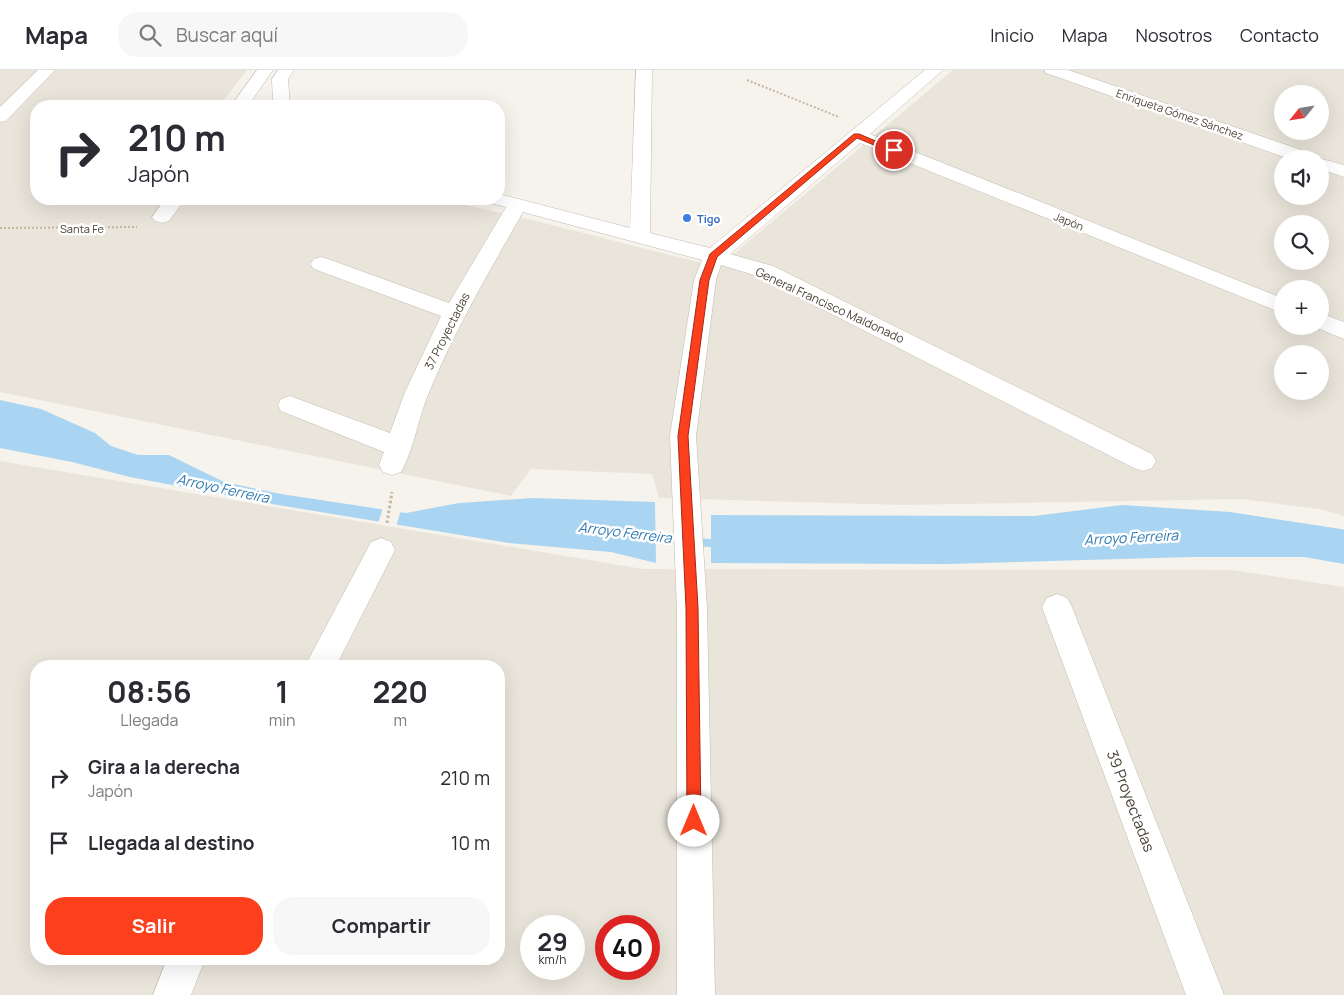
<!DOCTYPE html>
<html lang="es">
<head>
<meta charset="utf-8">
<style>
	:root { --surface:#fff; --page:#f7f7f7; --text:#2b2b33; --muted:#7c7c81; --line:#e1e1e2; --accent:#fc3f1d }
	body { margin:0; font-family:Manrope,sans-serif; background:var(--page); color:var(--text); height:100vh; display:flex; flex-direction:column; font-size:19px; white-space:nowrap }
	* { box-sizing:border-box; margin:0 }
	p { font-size:16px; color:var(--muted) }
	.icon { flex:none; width:28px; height:28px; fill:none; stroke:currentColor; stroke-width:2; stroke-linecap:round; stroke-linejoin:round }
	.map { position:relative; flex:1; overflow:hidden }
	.details { position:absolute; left:30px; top:590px; width:475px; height:305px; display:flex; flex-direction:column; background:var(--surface); border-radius:20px; box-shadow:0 5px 20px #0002 }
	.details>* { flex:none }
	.hud { position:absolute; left:30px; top:30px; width:475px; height:105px; border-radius:20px; box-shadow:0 5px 20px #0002; background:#fff; color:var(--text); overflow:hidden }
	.needle { width:32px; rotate:240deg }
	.tools { position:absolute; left:1274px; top:15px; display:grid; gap:10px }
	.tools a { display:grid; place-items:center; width:55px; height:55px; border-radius:50%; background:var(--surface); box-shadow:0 5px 20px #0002; font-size:25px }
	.speed { position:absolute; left:520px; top:845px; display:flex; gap:10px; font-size:25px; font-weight:700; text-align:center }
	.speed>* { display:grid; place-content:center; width:65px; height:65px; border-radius:50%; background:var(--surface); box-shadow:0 5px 20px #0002; line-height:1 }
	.speed small { font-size:12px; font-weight:400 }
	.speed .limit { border:8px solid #d22; background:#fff; color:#111 }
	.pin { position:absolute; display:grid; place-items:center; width:42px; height:42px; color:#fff; margin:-21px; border:2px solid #fff; border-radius:50%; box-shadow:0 1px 5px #0007 }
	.me { position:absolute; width:55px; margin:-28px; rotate:0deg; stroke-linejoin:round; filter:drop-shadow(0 0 4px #0008) }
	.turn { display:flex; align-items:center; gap:18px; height:105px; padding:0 15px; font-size:22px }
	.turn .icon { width:65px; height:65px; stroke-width:2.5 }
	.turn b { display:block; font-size:35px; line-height:42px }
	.eta { display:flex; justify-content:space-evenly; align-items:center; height:85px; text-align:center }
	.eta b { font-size:30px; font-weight:700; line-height:35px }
	.action { display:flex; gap:10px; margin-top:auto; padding:10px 15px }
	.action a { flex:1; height:58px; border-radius:20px; background:var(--accent); color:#fff; font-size:20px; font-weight:700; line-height:58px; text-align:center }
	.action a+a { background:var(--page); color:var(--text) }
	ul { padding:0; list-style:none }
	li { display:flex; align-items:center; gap:15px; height:65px; padding:0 15px }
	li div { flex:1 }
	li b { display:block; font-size:19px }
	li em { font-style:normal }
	header { display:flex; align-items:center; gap:30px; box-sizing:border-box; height:70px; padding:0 25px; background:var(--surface); border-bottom:1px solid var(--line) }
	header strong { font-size:24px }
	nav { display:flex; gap:28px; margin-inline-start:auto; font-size:18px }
	.search { width:350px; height:45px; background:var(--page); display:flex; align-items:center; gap:12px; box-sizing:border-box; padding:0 18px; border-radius:20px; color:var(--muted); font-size:19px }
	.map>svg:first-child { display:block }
	.residential { fill:#eae5da; fill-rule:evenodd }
	.water { fill:#a9d4f2 }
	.pier { fill:#f6f3ec }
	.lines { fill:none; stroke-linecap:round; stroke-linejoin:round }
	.stream { fill:#a9d4f2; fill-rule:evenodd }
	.minor-casing { stroke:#c2bbae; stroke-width:1 }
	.path-far1 { stroke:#c4b79f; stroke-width:2; stroke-dasharray:2 2; stroke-linecap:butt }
	.path { stroke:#c4b79f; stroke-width:3; stroke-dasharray:2.5 2.5; stroke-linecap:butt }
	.minor { fill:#fff; fill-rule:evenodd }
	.route { fill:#fc3f1d; stroke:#a42913 }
	.shop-dot { fill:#3f7fe0; stroke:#fff; stroke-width:2 }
	.labels { text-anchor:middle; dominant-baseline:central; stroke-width:5; stroke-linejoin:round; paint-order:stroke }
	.far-street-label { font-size:11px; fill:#4b4439; stroke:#fff }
	.far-shop-label { font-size:11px; font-weight:bold; fill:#366cbe; stroke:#fff; text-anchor:start }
	.street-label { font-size:12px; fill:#4b4439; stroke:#fff }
	.water-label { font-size:14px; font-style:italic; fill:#2e7ab2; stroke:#fff }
	.near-street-label { font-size:15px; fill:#4b4439; stroke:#fff }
</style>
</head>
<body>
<header>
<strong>Mapa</strong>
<div class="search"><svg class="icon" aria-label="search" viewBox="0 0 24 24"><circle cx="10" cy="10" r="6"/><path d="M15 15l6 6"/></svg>Buscar aquí</div>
<nav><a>Inicio</a><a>Mapa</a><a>Nosotros</a><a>Contacto</a></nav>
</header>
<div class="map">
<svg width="1344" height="925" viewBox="0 0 1344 925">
	<rect width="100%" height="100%" fill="#f6f3ec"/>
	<g class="residential">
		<path d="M 0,0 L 247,0 L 219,36 L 36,36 L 36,129 L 439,129 L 532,150 L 718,197 L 953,0 L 1344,0 L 1344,446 L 1319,439 L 1242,429 L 903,435 L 659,428 L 652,404 L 531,399 L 511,426 L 0,322 ZM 1282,24 L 1320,24 L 1320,61 L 1282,61 ZM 1282,89 L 1320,89 L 1320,126 L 1282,126 ZM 1282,154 L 1320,154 L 1320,191 L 1282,191 ZM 1282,219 L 1320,219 L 1320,256 L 1282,256 ZM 1282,284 L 1320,284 L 1320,321 L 1282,321 Z"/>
		<path d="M 0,391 L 643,499 L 1232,500 L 1344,517 L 1344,925 L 0,925 ZM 36,596 L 499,596 L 499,889 L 36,889 ZM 531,856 L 574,856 L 574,899 L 531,899 ZM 606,856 L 649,856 L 649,899 L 606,899 Z"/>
	</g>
	<g class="water">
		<polygon points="0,330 41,339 95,363 111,376 138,385 169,385 224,412 281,424 406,443 459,433 533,428 655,432 656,493 611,482 509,473 278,435 130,407 72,392 0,378"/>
		<polygon points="1122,435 1230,442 1341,459 1344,460 1344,494 1304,487 1191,487 948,494 711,493 711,445 1034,446"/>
	</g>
	<polygon class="pier" points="383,437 401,440 396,457 378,454"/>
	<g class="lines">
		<polygon class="stream" points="644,461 724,471 728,472 729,475 728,478 724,479 644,469 640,468 639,465 640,462"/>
		<defs>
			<g id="minor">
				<polygon points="38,0 55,0 6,51 0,52 0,37"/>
				<polygon points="257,0 273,0 248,36 231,36"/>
				<polygon points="278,0 294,0 288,9 290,36 273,36 272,9"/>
				<path d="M 636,0 L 652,0 L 650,163 L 710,178 L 925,0 L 943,0 L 870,64 L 1282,228 L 1282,243 L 860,73 L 730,184 L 773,196 L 1152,384 L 1156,391 L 1152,398 L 1143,401 L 1134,398 L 757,206 L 721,195 L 716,210 L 696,366 L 707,538 L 715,925 L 677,925 L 677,538 L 670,366 L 694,210 L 702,190 L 523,142 C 490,200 456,258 430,320 C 418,347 415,377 401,402 L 392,405 L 383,402 L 379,395 L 384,382 L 281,341 L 278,335 L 281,329 L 290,326 L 390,363 L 405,322 L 441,246 L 314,199 L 310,194 L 314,189 L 321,187 L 328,189 L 449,233 L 506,137 L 490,133 L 487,129 L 499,129 L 499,124 L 630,158 Z"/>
				<polygon points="1044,0 1068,0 1316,85 1318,88 1344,95 1344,107 1320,99 1320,89 1290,89 1046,3"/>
				<polygon points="165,129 185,129 169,151 162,153 155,151 152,147"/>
				<polygon points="1320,243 1344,252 1344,269 1312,256 1320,256"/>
				<polygon points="381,468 391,472 395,480 336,596 305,596 371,472"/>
				<polygon points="1057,524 1067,528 1072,537 1224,925 1186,925 1042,537 1047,528"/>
				<polygon points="167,889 205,889 191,925 153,925"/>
			</g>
		</defs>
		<use href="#minor" class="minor-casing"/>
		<g class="path-far1">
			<polyline points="747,10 839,47"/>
			<polyline points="0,158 137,157"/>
		</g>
		<polyline class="path" points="387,453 392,422"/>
		<use href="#minor" class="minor"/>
	</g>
	<polygon class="route" points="854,64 859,64 897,80 891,82 857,68 717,187 709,210 688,366 698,538 701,751 699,756 694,758 689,756 687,751 686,538 678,366 700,210 710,184"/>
	<circle class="shop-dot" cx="687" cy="148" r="5"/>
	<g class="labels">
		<g class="far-street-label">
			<text transform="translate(1180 44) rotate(19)">Enriqueta Gómez Sánchez</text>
			<text transform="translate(1069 151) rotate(22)">Japón</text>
			<text x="82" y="158">Santa Fe</text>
		</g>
		<g class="far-shop-label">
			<text x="697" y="148">Tigo</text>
		</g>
		<g class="street-label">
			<text transform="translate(830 235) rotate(25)">General Francisco Maldonado</text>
			<text transform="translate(447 261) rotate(-63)">37 Proyectadas</text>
		</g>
		<g class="water-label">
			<text transform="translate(223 418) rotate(12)">Arroyo Ferreira</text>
			<text transform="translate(625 462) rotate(7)">Arroyo Ferreira</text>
			<text transform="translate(1131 467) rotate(-3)">Arroyo Ferreira</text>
		</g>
		<g class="near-street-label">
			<text transform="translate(1131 731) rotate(69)">39 Proyectadas</text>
		</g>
	</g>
</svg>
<div class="tools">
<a><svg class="needle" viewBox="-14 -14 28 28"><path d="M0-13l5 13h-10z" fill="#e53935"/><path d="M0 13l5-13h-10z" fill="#7c7c81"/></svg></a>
<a><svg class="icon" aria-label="sound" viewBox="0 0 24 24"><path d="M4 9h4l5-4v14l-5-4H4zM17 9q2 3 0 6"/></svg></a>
<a><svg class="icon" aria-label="search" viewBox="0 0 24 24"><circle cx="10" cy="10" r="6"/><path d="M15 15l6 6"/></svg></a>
<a>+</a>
<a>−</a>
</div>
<div class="speed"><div>29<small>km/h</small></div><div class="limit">40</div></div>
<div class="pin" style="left:894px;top:80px;background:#d93025"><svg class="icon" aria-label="arrive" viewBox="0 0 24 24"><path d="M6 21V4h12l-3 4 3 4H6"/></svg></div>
<svg class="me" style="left:694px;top:751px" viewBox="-20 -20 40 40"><circle r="19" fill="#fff"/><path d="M0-13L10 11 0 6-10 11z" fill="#fc3f1d"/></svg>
<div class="hud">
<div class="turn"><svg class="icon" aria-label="right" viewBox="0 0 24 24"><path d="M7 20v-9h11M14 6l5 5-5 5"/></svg><div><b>210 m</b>Japón</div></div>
</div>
<section class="details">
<div class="eta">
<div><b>08:56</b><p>Llegada</p></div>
<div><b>1</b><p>min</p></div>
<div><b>220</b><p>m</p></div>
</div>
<ul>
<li><svg class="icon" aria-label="right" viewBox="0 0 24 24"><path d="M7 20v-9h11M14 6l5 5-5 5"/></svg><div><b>Gira a la derecha</b><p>Japón</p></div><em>210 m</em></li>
<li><svg class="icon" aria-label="arrive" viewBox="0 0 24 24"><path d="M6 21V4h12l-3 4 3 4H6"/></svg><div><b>Llegada al destino</b></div><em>10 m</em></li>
</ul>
<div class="action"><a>Salir</a><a>Compartir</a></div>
</section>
</div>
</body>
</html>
